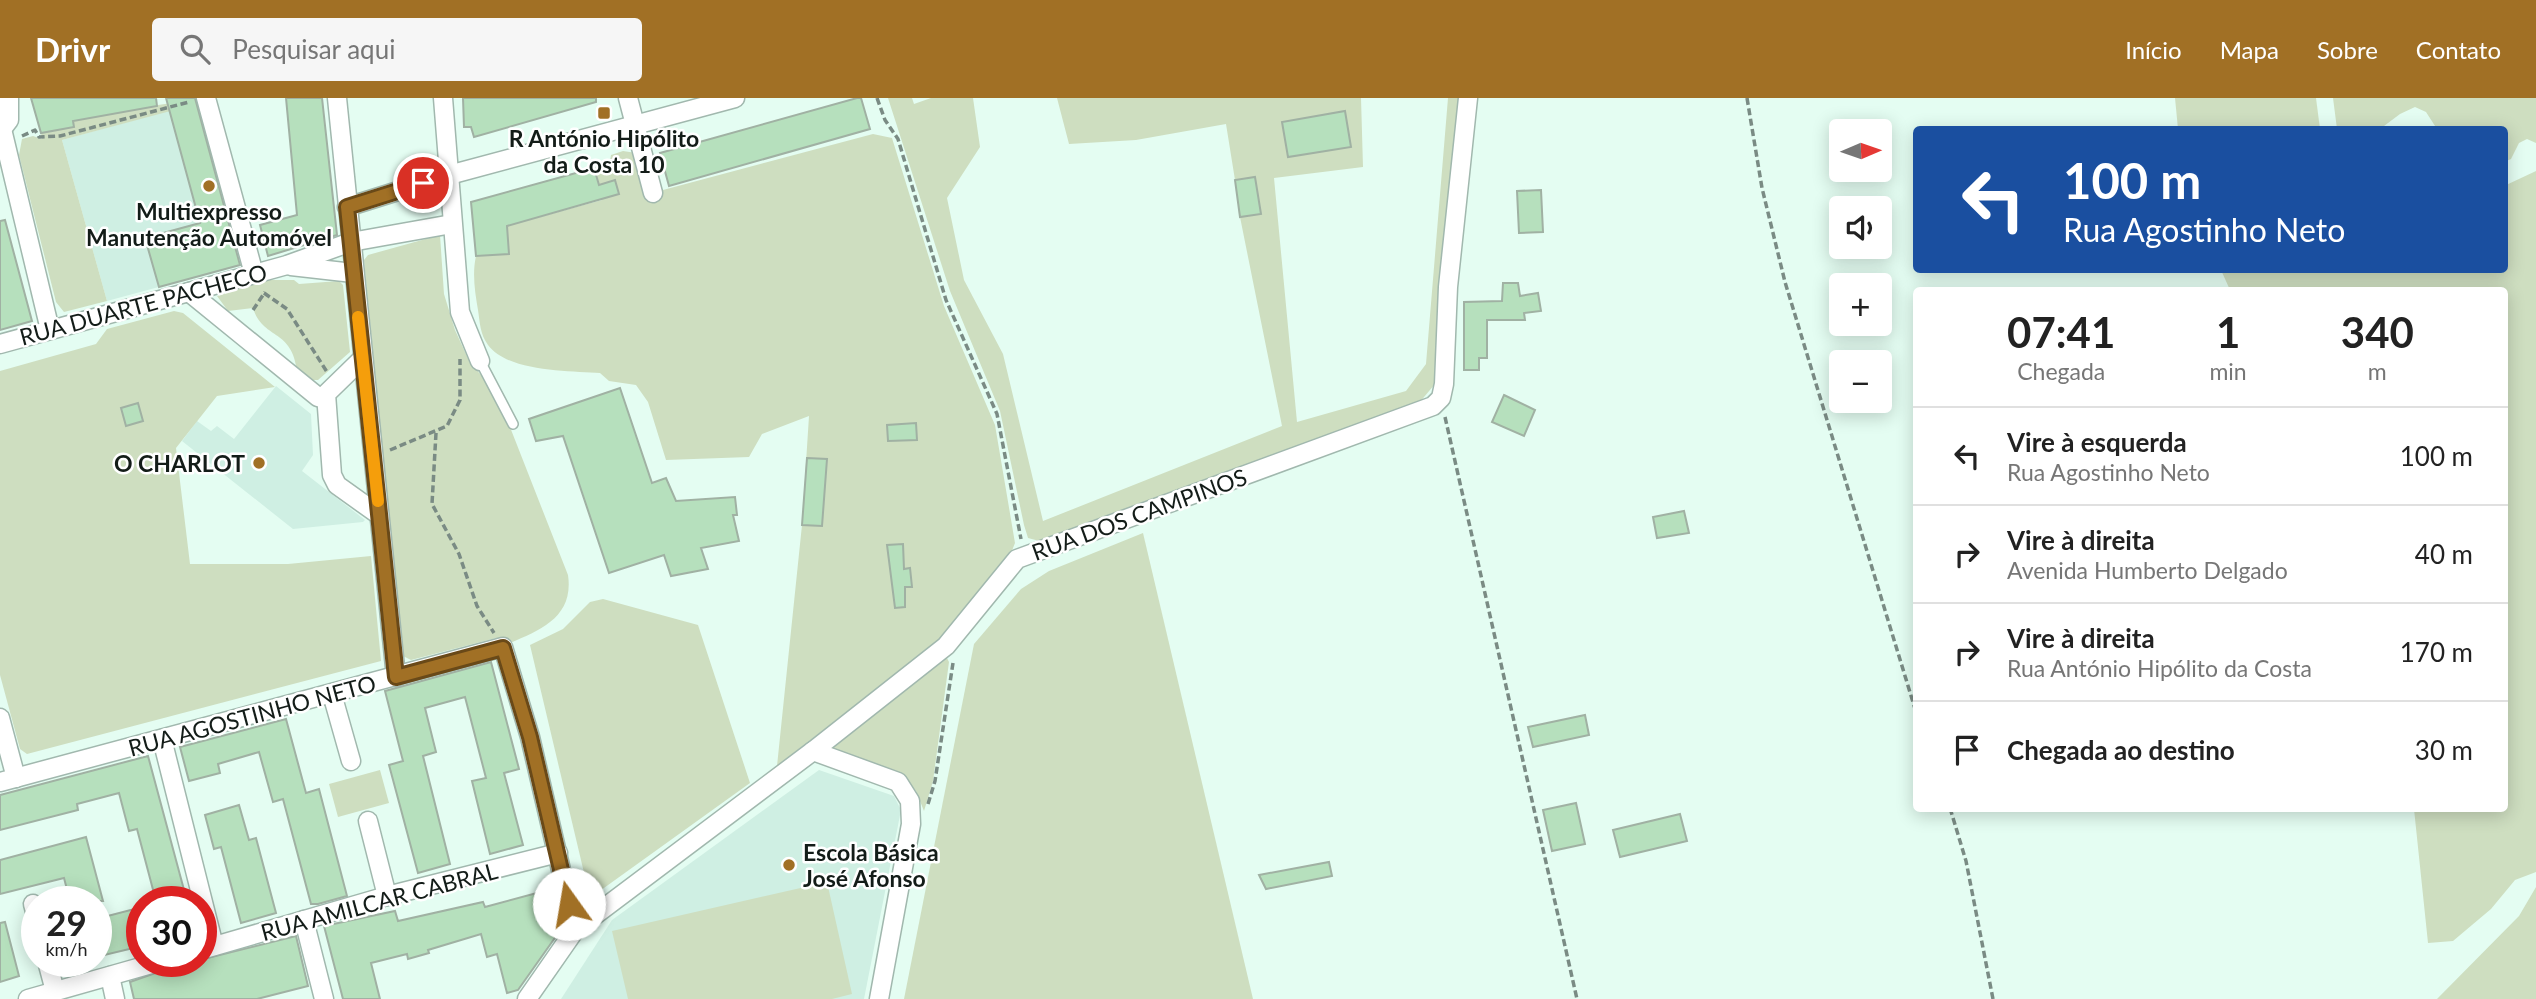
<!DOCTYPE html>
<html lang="pt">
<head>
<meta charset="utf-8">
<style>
	:root { --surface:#fff; --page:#f6f6f6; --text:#222; --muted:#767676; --line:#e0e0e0; --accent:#a17025 }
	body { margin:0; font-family:Lato,sans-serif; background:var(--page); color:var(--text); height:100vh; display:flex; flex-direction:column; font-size:26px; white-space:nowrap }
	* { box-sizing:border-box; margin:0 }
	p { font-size:23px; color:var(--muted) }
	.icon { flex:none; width:38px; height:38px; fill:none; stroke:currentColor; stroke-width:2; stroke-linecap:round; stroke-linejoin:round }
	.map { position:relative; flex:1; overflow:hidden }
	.details { position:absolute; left:1913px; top:189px; width:595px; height:525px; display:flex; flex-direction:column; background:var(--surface); border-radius:7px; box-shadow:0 4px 18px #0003 }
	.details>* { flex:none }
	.hud { position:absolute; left:1913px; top:28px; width:595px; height:147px; border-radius:7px; box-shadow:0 4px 18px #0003; background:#1a4fa0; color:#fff; overflow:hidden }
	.needle { width:46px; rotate:88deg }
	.fabs { position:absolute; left:1829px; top:21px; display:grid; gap:14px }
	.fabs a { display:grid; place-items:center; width:63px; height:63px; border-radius:7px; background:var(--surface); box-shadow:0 4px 18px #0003; font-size:35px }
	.speed { position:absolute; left:21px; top:788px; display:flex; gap:14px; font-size:35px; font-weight:700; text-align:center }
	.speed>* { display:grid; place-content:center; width:91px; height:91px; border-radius:50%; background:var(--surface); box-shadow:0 4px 18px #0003; line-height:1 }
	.speed small { font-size:18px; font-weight:400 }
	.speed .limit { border:10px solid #d22; background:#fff; color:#111 }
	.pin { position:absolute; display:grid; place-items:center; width:60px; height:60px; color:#fff; margin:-30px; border:4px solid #fff; border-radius:50%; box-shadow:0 2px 7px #0007 }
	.me { position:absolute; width:77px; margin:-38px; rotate:347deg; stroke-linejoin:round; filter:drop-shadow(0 0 5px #0008) }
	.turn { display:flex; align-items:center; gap:24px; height:147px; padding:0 35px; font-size:32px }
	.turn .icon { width:91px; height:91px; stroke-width:2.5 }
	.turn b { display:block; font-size:49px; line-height:60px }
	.eta { display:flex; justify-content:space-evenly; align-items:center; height:119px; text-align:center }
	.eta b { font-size:42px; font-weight:700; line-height:49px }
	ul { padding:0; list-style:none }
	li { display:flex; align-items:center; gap:21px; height:98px; padding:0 35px; border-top:2px solid var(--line) }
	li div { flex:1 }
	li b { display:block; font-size:26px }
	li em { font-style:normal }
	header { display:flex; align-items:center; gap:42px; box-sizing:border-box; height:98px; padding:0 35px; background:var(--accent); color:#fff }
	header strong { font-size:33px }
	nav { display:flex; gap:38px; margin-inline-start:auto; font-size:24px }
	.search { width:490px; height:63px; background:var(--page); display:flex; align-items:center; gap:18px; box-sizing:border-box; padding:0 24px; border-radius:7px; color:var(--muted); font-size:26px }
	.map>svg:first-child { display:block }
	.built { fill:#cfefe3 }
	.green { fill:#cedec0 }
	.building { fill:#b6e0bd; stroke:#a0b1a3; stroke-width:2 }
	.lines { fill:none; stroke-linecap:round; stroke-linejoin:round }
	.lane-casing { stroke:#a1b8ae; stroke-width:12 }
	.street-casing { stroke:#a1b8ae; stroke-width:21 }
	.path { stroke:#7a8b84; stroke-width:3.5; stroke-dasharray:7 3.5; stroke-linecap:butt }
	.lane { stroke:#fff; stroke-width:9 }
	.street { stroke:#fff; stroke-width:18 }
	.route-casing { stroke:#694918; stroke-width:18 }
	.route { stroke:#a17025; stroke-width:12 }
	.slow { stroke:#f59e0b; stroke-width:12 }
	.poi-dot { fill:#a17025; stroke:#fff; stroke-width:2.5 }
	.labels { text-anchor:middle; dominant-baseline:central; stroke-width:5; stroke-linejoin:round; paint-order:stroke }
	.poi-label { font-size:23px; font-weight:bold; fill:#131c18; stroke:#fff }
	.street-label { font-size:23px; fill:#131c18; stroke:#fff }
</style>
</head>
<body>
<header>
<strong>Drivr</strong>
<div class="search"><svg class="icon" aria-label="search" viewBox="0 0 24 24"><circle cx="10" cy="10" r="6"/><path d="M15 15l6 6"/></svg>Pesquisar aqui</div>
<nav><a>Início</a><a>Mapa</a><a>Sobre</a><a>Contato</a></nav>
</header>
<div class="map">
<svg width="2536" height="901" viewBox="0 0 2536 901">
	<rect width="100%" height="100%" fill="#e4fdf2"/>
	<g class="built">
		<polygon points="197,5 240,167 107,203 62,42"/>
		<polygon points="276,288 311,316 313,357 302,373 365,422 363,424 293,431 182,343 197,323 211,333 217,328 234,341"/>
		<polygon points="819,672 894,698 901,712 864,901 561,901 612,822"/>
	</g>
	<g class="green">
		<polygon points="176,0 193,7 62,42 107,203 64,214 56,204 19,57 22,41 33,38 42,41 41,35 74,29 73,19 172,5"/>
		<polygon points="888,0 912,0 914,6 931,0 973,0 980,49 947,100 964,182 1003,256 1043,423 1282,328 1240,119 1261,116 1255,79 1235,82 1226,26 1136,42 1069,46 1057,0 1361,0 1363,69 1274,80 1297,324 1406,293 1426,266 1448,0 1464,0 1435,286 1419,305 1043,444 1028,440 1024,427 1000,313 950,193"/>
		<polygon points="2175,0 2316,0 2320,31 2178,31"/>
		<polygon points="2333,0 2536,0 2536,45 2527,41 2519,45 2511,61 2504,64 2504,32 2437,31 2426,14 2415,9 2400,16 2380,31 2337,31"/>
		<path d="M 873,36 L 892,40 L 944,208 L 995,327 L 1015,445 L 1011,455 L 940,542 L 777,668 L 802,427 L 809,318 L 762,336 L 749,359 L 666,362 L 648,304 L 636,287 L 609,283 L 600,275 C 569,273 508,274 488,247 C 480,236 480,225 478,212 C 475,194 472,176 476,158 L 509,156 L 507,128 L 602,102 L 594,70 L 610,63 L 611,57 L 623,53 L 636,55 L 657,98 L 663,92 Z"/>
		<polygon points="2536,73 2536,774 2515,782 2491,811 2453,843 2428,845 2414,711 2504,710 2504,192 2230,192 2221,172 2504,172 2504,88"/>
		<path d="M 440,137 L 444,196 L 455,232 L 470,265 L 483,279 L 506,319 L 568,477 C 574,518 542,532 510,545 L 496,540 L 411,562 L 403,558 L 364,162 L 368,157 Z"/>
		<path d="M 267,182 L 294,182 L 299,186 L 339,183 L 343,187 L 350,254 L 318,282 L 308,282 L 297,273 C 292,230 263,242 253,210 L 228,213 L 217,198 Z"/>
		<polygon points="174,213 183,215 275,289 217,298 176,350 190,466 288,466 371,458 381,563 27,656 20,651 0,577 0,273 96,246 107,231"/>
		<polygon points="1143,435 1253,901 904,901 974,546 1021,491 1049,473"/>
		<polygon points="603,501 698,527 750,685 590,800 530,547 563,531 590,504"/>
		<polygon points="946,558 949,564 933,683 924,713 916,693 898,677 829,650"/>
		<polygon points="380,672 389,705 338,719 329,686"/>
		<polygon points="827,784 852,896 832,901 628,901 612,833"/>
		<polygon points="2536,789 2536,901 2437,901 2519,818"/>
	</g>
	<g class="building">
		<polygon points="31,0 156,0 157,8 73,23 74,29 41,35"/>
		<polygon points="166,0 195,0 240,167 159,189 145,140 200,125"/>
		<polygon points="286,0 322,0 337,137 268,158 260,127 297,117"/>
		<polygon points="463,0 596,0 596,4 474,39 471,29 464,29"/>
		<polygon points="857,0 861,0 870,31 669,88 660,55"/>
		<polygon points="1345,13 1351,49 1288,59 1282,24"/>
		<polygon points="594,70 599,87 615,82 619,96 507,128 509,156 476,158 471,104"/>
		<polygon points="1255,79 1261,116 1240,119 1235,82"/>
		<polygon points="1541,92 1543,134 1519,135 1517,93"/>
		<polygon points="5,122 32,223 0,232 0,123"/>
		<polygon points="1503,185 1518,185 1520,198 1538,195 1541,213 1524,215 1525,222 1487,222 1487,260 1479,260 1479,272 1464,272 1464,204 1502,203"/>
		<polygon points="620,290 652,385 666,380 676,403 735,399 737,417 733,417 739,443 701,450 708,471 671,478 664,457 609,475 563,338 536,343 529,321"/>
		<polygon points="1504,297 1535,312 1524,338 1492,324"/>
		<polygon points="138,305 143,323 126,328 121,310"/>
		<polygon points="916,325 917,342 888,343 887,327"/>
		<polygon points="807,360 827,361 822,428 802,427"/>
		<polygon points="1684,413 1689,435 1657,440 1653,419"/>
		<polygon points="903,446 904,471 910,470 912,489 905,489 905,509 895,510 887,447"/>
		<polygon points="491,564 519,671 504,675 523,747 490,756 472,683 486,680 465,599 425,610 436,654 423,658 450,766 418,775 389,667 403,663 385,593"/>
		<polygon points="1585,617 1589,637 1533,649 1528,629"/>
		<polygon points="286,621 306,695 319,691 347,798 318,806 311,806 283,701 273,704 259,654 218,666 220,675 189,683 180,649"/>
		<polygon points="148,658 187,803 156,803 137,731 129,733 119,695 77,706 78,712 0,732 0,697"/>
		<polygon points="1576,705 1585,746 1552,753 1543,712"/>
		<polygon points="239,707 249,742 256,740 276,815 241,825 221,749 214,751 205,717"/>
		<polygon points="1680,716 1687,743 1620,759 1613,732"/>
		<polygon points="86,739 103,803 70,803 64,780 0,796 0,762"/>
		<polygon points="1329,764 1332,778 1266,791 1259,777"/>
		<polygon points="548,792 559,834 518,892 507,895 497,856 487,859 481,836 428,852 429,855 408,861 407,856 371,865 380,901 343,901 324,828 395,813 398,823 483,804 485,809"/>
		<polygon points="142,809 142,848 96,859 96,821"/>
		<polygon points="5,824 19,878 0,884 0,825"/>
		<polygon points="296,838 308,888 257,901 134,901 130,884 175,868"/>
	</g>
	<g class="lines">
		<defs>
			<polyline id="lane" points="480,263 513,326"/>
			<g id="street">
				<polyline points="206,0 254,176"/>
				<polyline points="337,0 396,579"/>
				<polyline points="443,0 460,214 480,263"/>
				<polyline points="628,0 653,95"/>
				<polyline points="2,31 50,232"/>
				<polyline points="2,31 9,22 9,0"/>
				<polyline points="347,109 449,77 735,0"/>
				<polyline points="291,168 353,175"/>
				<polyline points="189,194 318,299 326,301"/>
				<polyline points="0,246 287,167 351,144 452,126"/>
				<polyline points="363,260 326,296 332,377 337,387 379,417"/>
				<polyline points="332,596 351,663"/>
				<polyline points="0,620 16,680"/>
				<polyline points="162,641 214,848"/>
				<polyline points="813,653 898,684 910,703 911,726 879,901"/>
				<polyline points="0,684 503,549 530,639 575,832"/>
				<polyline points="368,723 387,798"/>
				<polyline points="33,806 37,821"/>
				<polyline points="304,822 324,901"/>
				<polyline points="201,852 387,798 558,755"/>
				<polyline points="47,863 55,893"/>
				<polyline points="110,878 115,901"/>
				<polyline points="28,901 162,863"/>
				<polyline points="527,901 575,832 813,653 946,548 1017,461 1433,308 1441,300 1444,286 1448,189 1468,0"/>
			</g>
		</defs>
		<use href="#lane" class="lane-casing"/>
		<use href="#street" class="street-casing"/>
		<g class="path">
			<polyline points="877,0 885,22 898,41 946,202 997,316 1021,441"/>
			<polyline points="1747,0 1762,90 1785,184 1916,614"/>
			<polyline points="22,38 35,32 39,39 60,38 189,4"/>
			<polyline points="264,195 287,211 327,274"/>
			<polyline points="253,212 265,194"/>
			<polyline points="1445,319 1577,901"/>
			<polyline points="436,335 432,406 459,456 477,508 494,535"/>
			<polyline points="390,352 447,328 460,302 460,261"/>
			<polyline points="928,706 935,683 953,565"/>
			<polyline points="1950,710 1966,763 1993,901"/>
		</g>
		<use href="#lane" class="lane"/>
		<use href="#street" class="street"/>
	</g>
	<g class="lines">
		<defs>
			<polyline id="route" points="423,85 347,109 396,579 503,550 530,639 569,806"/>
		</defs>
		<use href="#route" class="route-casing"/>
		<use href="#route" class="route"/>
		<polyline class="slow" points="358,219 378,403"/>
	</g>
	<g class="poi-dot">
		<rect x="597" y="8" width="14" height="14" rx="3.5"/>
		<circle cx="209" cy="88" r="7"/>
		<circle cx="259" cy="365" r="7"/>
		<circle cx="789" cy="767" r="7"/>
	</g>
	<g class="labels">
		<g class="poi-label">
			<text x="604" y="40">R António Hipólito<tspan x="604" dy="26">da Costa 10</tspan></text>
			<text x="209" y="113">Multiexpresso<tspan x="209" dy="26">Manutenção Automóvel</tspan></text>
			<text x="245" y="365" text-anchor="end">O CHARLOT</text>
			<text x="803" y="754" text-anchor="start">Escola Básica<tspan x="803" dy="26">José Afonso</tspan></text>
		</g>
		<g class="street-label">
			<text transform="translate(143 206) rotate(-15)">RUA DUARTE PACHECO</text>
			<text transform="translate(1139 416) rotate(-20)">RUA DOS CAMPINOS</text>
			<text transform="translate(252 617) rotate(-15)">RUA AGOSTINHO NETO</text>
			<text transform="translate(379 803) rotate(-15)">RUA AMILCAR CABRAL</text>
		</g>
	</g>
</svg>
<div class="fabs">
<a><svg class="needle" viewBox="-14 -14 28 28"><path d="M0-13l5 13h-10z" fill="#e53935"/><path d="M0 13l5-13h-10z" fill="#767676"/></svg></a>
<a><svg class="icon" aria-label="sound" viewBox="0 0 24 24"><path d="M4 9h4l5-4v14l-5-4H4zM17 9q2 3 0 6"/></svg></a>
<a>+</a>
<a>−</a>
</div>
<div class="speed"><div>29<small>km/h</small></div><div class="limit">30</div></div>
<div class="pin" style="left:423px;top:85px;background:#d93025"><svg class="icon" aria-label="arrive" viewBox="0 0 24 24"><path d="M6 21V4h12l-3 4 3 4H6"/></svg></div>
<svg class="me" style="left:569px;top:806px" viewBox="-20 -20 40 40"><circle r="19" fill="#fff"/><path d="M0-13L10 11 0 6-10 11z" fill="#a17025"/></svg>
<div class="hud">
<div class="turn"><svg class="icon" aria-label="left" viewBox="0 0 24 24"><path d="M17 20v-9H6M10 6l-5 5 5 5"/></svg><div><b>100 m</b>Rua Agostinho Neto</div></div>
</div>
<section class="details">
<div class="eta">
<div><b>07:41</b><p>Chegada</p></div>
<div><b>1</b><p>min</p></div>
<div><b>340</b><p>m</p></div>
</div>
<ul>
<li><svg class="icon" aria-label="left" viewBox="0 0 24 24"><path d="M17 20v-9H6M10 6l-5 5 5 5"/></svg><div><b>Vire à esquerda</b><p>Rua Agostinho Neto</p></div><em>100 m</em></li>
<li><svg class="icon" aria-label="right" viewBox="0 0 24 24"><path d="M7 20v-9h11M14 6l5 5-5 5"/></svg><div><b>Vire à direita</b><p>Avenida Humberto Delgado</p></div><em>40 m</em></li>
<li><svg class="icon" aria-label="right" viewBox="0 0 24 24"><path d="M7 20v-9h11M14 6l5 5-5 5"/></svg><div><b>Vire à direita</b><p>Rua António Hipólito da Costa</p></div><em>170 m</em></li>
<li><svg class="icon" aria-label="arrive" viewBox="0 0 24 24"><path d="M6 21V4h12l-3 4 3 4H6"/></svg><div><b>Chegada ao destino</b></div><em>30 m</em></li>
</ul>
</section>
</div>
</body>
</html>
